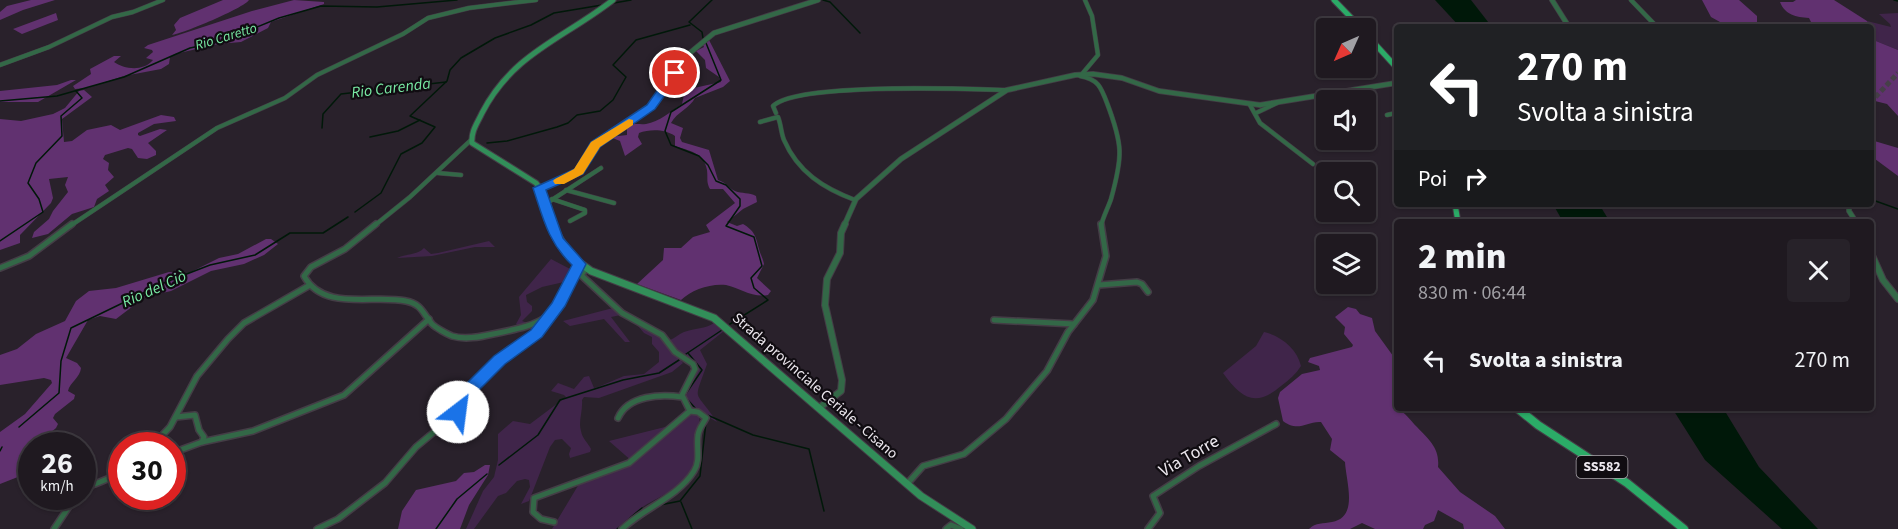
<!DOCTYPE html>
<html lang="it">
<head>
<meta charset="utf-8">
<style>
	:root { --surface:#1f1920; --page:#272229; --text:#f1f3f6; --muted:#a1a0a5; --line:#3c383e }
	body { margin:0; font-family:"Source Sans 3",sans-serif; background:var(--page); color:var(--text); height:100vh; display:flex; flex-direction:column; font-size:22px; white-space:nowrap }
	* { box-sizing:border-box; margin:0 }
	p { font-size:20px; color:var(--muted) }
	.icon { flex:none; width:33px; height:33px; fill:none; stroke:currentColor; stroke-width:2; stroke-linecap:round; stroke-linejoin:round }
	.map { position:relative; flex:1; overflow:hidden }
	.drawer { position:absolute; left:1394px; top:219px; width:480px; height:192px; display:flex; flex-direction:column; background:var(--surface); border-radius:6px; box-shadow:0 2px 4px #0004,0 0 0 2px var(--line) }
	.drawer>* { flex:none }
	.hud { position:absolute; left:1394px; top:24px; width:480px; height:183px; border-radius:6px; box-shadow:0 2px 4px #0004,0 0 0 2px var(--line); background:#202124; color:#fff; overflow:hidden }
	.needle { width:39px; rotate:225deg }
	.controls { position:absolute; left:1316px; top:18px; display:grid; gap:12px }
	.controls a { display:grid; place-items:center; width:60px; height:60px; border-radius:6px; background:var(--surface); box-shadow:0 2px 4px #0004,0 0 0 2px var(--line); font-size:30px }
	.speed { position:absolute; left:18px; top:432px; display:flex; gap:12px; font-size:30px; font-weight:700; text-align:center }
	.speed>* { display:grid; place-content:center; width:78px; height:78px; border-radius:50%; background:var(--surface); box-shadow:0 2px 4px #0004,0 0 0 2px var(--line); line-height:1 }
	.speed small { font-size:15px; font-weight:400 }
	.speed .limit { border:9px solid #d22; background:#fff; color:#111 }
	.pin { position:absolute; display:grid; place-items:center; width:51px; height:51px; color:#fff; margin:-26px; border:3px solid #fff; border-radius:50%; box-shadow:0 2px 6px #0007 }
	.me { position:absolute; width:66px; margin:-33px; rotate:30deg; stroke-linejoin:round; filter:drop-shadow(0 0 4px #0008) }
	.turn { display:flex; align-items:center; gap:21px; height:126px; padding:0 24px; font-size:27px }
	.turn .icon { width:78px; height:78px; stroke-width:2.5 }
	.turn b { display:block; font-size:42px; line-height:51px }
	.then { display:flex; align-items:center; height:57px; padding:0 24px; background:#0003; gap:12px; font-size:22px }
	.round { display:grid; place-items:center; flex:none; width:63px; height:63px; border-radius:6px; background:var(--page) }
	.summary { display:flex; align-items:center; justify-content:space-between; height:102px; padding:0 24px }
	h1 { font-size:36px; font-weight:800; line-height:45px }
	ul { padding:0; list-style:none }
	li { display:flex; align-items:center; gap:18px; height:78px; padding:0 24px }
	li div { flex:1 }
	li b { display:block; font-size:22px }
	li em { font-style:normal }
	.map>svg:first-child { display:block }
	.green { fill:#40254a }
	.forest { fill:#613170 }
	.water { fill:#001809 }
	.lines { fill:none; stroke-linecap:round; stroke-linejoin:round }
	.stream { stroke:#001809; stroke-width:1.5 }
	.primary-tunnel { stroke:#463f48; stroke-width:5; stroke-dasharray:5 3; stroke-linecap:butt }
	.minor-far1-casing { stroke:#443d46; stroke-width:5 }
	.minor-casing { stroke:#443d46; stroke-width:8 }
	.tertiary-far1-casing { stroke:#443d46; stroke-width:6 }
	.tertiary-casing { stroke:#443d46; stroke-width:8 }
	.secondary-far1-casing { stroke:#443d46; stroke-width:7 }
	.secondary-casing { stroke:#443d46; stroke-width:9 }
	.primary-far1-casing { stroke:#443d46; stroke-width:7 }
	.primary-casing { stroke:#443d46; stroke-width:10 }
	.minor-far1 { stroke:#336847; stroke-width:4 }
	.minor { stroke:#336847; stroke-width:5 }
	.tertiary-far1 { stroke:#336847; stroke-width:4.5 }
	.tertiary { stroke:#336847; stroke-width:6 }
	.secondary-far1 { stroke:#328e59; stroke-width:5 }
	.secondary { stroke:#328e59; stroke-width:7 }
	.primary-far1 { stroke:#2bab67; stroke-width:5 }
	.primary { stroke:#2bab67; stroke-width:8 }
	.route { fill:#1a73e8; stroke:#114b97; stroke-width:1.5 }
	.slow { fill:#f59e0b }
	.labels { text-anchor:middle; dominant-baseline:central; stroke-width:4.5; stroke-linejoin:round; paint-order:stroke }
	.far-water-label { font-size:14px; font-style:italic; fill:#78e9a3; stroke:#100c11 }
	.shield { fill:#100c11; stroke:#aaa5ac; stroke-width:1.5 }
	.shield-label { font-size:14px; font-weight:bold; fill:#ece7ee }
	.street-label { font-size:15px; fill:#ece7ee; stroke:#100c11 }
	.water-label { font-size:16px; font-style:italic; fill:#78e9a3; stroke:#100c11 }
	.near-street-label { font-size:18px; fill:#ece7ee; stroke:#100c11 }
</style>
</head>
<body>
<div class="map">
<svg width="1898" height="529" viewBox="0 0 1898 529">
	<rect width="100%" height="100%" fill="#29212b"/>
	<g class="green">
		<polygon points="1898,13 1898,50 1871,39 1873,31 1868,26 1867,21 1891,27 1890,24 1879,14"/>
		<path d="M 489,241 L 495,247 L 475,247 L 432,256 L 397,258 C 407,253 416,256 424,248 L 431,254 L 438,253 Z"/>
		<polygon points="551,259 572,270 564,282 542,287 526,295 527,302 532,306 532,311 522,321 530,324 520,327 516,324 521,315 519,297"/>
		<polygon points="613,308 621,315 611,317 630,342 625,342 604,319 570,326 563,321"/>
		<path d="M 632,319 L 663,339 L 683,363 L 672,372 L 599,398 L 584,397 L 582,400 C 583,411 578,422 581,431 C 582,438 588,443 591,449 L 590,452 L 570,458 L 569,454 L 571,448 L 562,439 L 555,440 L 550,447 L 529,501 L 521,504 L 530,487 L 529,480 L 525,479 L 517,481 L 506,493 L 498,496 L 474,529 L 466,529 L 483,491 L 494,477 L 498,460 L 498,434 L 513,421 L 530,424 L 566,397 L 564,395 L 551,391 L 558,383 L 574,389 L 584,377 L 589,376 L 594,388 L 598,387 L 624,376 L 644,374 L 659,362 L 659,352 L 652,344 L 652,337 L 644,333 Z"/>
		<path d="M 714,323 L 724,331 L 700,350 L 707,364 C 693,405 694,387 717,422 L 690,406 L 685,396 L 699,367 L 696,363 L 681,353 L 670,340 C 675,338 679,334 684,332 C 695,328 705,329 714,323 Z"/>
		<path d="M 1264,332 C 1281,336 1297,349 1301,366 C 1296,374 1289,380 1281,386 C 1255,408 1241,398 1223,373 L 1256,346 Z"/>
		<path d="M 694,413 L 699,416 C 701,424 696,431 696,439 C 695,448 698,459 694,467 C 688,484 665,494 651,502 C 639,508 628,518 619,529 L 552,529 L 579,484 L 622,469 L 633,462 L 609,441 L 673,425 L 689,414 Z"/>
	</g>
	<g class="forest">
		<polygon points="31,0 55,0 23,10 0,20 0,12 7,6"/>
		<path d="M 223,0 L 249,0 C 244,8 182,34 172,35 L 176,30 L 174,25 L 180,18 Z"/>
		<path d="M 294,0 L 324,2 L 324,4 L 271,22 L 268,28 L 241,42 L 218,44 L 175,54 L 170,57 L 169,64 L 161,69 L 124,76 L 87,88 L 75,89 L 73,86 L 91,74 L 90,69 L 114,56 L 121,56 L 114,62 C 124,69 143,72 153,60 L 146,58 L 153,52 L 152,50 L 144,48 L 148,45 L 252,11 Z"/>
		<polygon points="1702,0 1739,0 1757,16 1757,22 1770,27 1729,27 1711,17"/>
		<path d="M 1796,0 L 1834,0 L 1867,21 L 1869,27 L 1806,27 L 1811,22 L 1809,18 C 1796,17 1785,15 1780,2 L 1793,2 Z"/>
		<polygon points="56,13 58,20 22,34 13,29"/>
		<polygon points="1871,39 1898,50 1898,116 1887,104 1875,101 1871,96"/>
		<path d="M 709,40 L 730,81 L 723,87 L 695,98 C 690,108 677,112 671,123 L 683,128 L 680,138 L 682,142 L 709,150 L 718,180 C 726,182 728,188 735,191 C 742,194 749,192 756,196 L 757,202 L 743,209 L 727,222 L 737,226 L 743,224 C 755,231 756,237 759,249 C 760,254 763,258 764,264 L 757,278 L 771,291 L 768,295 C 752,298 740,288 726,285 C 711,283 691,290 681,300 L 637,284 L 663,260 L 664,248 L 681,248 L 693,237 L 710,232 L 706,225 L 735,203 L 723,189 L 710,189 C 706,182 708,178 707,170 C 704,152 689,151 675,146 L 675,136 C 665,129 650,129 639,133 L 638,137 L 642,144 L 625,156 L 620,141 L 610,137 L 627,135 L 627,127 C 635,122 638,125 646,124 C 659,122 671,111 682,104 L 684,95 L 679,88 L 669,88 L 672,82 L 677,81 L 694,88 L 721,82 L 719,77 L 706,68 L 705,60 L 696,51 L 704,47 L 703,45 Z"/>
		<polygon points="71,80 76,80 38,102 0,102 0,91 57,85"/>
		<polygon points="84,90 92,97 62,119 64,142 72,141 87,130 111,125 120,130 161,115 174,117 176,121 154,124 138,133 138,135 140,136 160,129 167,130 148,143 156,151 156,155 147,159 138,158 132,149 128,148 105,155 103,159 109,163 108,170 114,177 105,185 109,191 97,199 94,207 72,214 48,234 32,238 34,232 49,219 53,211 68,192 65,185 68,177 49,179 53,198 51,203 20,235 20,243 0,250 0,119 21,121 53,114 65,108 79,91"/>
		<polygon points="1871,140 1898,148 1898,176 1871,156"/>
		<path d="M 266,239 L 271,239 L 278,244 L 264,255 L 244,264 L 211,271 L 171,291 L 145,297 L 116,319 L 100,316 L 88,320 L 66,358 L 77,363 L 81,368 C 80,378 70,382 68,391 L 75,395 L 74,399 L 55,414 L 53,418 L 58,424 L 56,428 L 36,445 L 32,446 L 31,452 L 27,462 L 29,469 L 28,473 L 0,484 L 0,432 L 25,414 L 52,383 L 51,380 L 44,378 L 0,385 L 0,355 L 17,349 L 36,334 L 65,321 L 76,301 L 89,291 L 116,288 L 169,272 L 187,274 L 219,258 L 238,254 Z"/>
		<path d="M 1348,307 L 1356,309 L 1360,314 L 1372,318 L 1375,331 L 1396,360 L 1396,408 C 1406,413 1410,420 1417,427 C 1429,440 1440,448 1438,467 L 1460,492 L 1495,516 L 1505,529 L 1464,529 L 1463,524 L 1438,510 L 1434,521 L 1425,525 L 1423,529 L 1375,529 L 1362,523 L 1350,529 L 1309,529 C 1316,522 1323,524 1332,522 C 1359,517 1346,482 1345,462 L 1330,450 L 1332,439 L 1321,422 C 1306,421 1299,433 1283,421 L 1278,398 L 1280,392 L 1302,374 L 1320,370 L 1319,366 L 1308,362 L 1310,358 L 1352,347 L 1353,345 L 1344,334 L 1345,327 L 1335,317 Z"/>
		<polygon points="485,465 490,465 488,475 469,505 460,529 398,529 402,511 416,490 456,481 464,473 474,472"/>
	</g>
	<g class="water">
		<polygon points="1435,0 1471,0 1492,27 1460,27"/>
		<polygon points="1553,204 1599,204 1610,222 1563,222"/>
		<polygon points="1672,408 1723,408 1759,467 1818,529 1782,529 1705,460"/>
	</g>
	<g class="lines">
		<g class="stream">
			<polyline points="823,0 830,2 860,33"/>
			<polyline points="1894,0 1898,1"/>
			<polyline points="614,3 631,0"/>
			<polyline points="703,38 702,32 689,22 712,0"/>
			<polyline points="706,43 721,80 671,112 665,131 671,145 699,156 708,165 716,181 726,185 740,199 740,206 726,226 754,237 762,266 751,278 754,288 768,300 730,324"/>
			<polyline points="0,101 57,96 124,77 190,48 223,41 279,18 321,6 377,7 457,0"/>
			<polyline points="322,128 323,114 341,94 446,82"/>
			<polyline points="370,137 398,131 420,120"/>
			<polyline points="487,143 507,141 557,127 568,123 577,115 600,111 613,100 626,77 613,65 636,40 690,25"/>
			<polyline points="1870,199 1898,209"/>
			<polyline points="355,212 381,193 401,154 422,143 435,127 410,116 447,81 450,70 461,58 495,38 531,25 554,13 602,5"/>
			<polyline points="0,241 43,212 39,199 28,183 36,163 62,136 61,116 82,98 76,91"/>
			<polyline points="686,354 722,330"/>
			<polyline points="685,395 702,370 688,353"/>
			<polyline points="687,399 696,409"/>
			<polyline points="705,414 753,435 809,449 824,511"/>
			<polyline points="19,427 59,393 61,361 71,328 166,282 210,265 255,255 290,233 323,233 348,217"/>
			<polyline points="0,451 2,447"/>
			<polyline points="499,465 538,435 560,400 623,380 659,373 679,360"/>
			<polyline points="681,502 692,529"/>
			<polyline points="660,505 680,501 700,476 706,422"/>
			<polyline points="436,529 457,499 487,474"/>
			<polyline points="617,529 642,508"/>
		</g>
		<polyline class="primary-tunnel" points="1870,103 1898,73"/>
		<defs>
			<g id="minor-far1">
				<polyline points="1631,0 1657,27"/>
				<polyline points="0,65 49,47 112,17 133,12 163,0"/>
				<polyline points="1082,74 1098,55 1092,16 1085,0"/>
				<path d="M 1080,76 C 1098,79 1101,87 1107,103 C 1123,145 1123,156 1111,199 C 1108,208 1103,217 1101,226"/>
				<polyline points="1250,105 1260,123 1313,164"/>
				<path d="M 776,113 L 773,106 C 797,82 967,89 1007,90"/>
				<polyline points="1256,113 1277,103"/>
				<polyline points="1387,115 1396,113"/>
				<path d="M 760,122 L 778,117 C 781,124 781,133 784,140 C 798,172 823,188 855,200"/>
				<polyline points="438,173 461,175"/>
				<polyline points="566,190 614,203"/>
				<polyline points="552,199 585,210 585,213 570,221"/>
				<polyline points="544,205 601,168"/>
				<polyline points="70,226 217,128 285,98 317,75 403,34 428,18 469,8 536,0"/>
				<polyline points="374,226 410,197 471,140"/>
			</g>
			<g id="minor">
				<path d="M 376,224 L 345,249 L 311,267 L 304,276 C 324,312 373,294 406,301 C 422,304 423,314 432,324 C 436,328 447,334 452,336 C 465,340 480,337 493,334 C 554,322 552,318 579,264"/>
				<polyline points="0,268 29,256 72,224"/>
				<polyline points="1099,285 1137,282 1142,284 1148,292"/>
				<polyline points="994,320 1074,324"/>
				<polyline points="176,417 195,415 199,430 204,437 202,442"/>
				<path d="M 618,418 C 628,395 661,394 682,397"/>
				<polyline points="152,446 170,427 197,376 228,339 244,323 310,285"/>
				<polyline points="172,453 202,442 253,431 344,395 429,319"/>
				<polyline points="95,484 122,473"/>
				<polyline points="907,484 923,466 964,454 1006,419 1047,371 1068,332 1093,300 1106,256 1101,224"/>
				<polyline points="82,490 91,486"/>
				<polyline points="554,522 541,519 533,512 534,498 629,463 690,411 682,395 695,369 693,364 675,352 662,335 622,313 581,275 586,269"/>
				<polyline points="54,529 76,496"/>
				<polyline points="317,529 338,519 385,483 416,447 458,412 473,387 500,360 537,334 544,321"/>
				<path d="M 622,529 C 644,508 678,497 694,471 C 701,460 696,447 698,435 C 699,428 703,424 706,418 L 698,412 L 690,411"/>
				<polyline points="946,529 951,525 961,529"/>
				<polyline points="1148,529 1160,513 1153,496 1199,466 1276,424"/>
			</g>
			<g id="tertiary-far1">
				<polyline points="1552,0 1569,27"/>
				<polyline points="540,188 579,171 595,144 651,107 685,57 714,33 818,0"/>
				<polyline points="1849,204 1849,211 1856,222"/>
				<polyline points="844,226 856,199 901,159 1007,90 1075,75 1093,74 1122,78 1159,91 1260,105 1396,83"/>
			</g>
			<g id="tertiary">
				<polyline points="1870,251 1883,280 1898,299"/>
				<polyline points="819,408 841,391 842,380 825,305 827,279 840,253 841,233 845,224"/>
			</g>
			<path id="secondary-far1" d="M 552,226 L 540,188 L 536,183 L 472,143 C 471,131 477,124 482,113 C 513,53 563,39 613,0"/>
			<polyline id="secondary" points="551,224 570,256 591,271 714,318 921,496 972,529"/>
			<g id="primary-far1">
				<polyline points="1334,0 1361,28"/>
				<polyline points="1365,33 1396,67"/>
				<polyline points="1455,204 1458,222"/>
			</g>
			<polyline id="primary" points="1517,408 1538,425 1627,483 1684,529"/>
		</defs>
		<use href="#minor-far1" class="minor-far1-casing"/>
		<use href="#minor" class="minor-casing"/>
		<use href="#tertiary-far1" class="tertiary-far1-casing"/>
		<use href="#tertiary" class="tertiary-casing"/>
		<use href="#secondary-far1" class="secondary-far1-casing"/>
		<use href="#secondary" class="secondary-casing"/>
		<use href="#primary-far1" class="primary-far1-casing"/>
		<use href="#primary" class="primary-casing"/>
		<use href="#minor-far1" class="minor-far1"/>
		<use href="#minor" class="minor"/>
		<use href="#tertiary-far1" class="tertiary-far1"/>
		<use href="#tertiary" class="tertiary"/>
		<use href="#secondary-far1" class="secondary-far1"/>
		<use href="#secondary" class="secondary"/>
		<use href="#primary-far1" class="primary-far1"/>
		<use href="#primary" class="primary"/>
	</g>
	<path class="route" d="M 675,70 L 681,73 L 655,109 L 600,147 L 583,174 L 546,190 L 563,238 L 586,264 L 565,306 L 542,337 L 505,364 L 478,391 L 464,417 L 452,417 L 450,412 L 467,383 L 494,356 L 531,330 L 552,303 L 572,265 C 548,242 543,218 533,188 L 575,169 L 591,142 L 647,105 L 671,71 Z"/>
	<polygon class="slow" points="629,119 633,120 633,125 600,147 583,174 564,184 555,184 553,181 555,179 574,169 591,142"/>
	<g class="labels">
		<g class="far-water-label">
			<text transform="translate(226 37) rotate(-17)">Rio Caretto</text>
		</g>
		<rect class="shield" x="1576.5" y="456" width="51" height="22" rx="4.5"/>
		<g class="shield-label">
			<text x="1602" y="467">SS582</text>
		</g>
		<g class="street-label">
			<text transform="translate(815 386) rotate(41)">Strada provinciale Ceriale - Cisano</text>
		</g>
		<g class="water-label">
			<text transform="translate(391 88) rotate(-7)">Rio Carenda</text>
			<text transform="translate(154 289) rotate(-24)">Rio del Ciò</text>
		</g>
		<g class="near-street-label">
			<text transform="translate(1189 456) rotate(-30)">Via Torre</text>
		</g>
	</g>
</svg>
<div class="controls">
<a><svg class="needle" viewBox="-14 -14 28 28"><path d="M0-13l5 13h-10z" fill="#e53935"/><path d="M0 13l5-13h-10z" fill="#a1a0a5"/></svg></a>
<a><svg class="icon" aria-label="sound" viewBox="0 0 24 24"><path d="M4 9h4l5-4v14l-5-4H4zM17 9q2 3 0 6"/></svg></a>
<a><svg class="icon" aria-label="search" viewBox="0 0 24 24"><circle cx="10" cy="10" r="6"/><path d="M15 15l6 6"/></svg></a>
<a><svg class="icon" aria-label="layers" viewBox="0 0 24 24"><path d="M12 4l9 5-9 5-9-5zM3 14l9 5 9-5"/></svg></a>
</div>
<div class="speed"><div>26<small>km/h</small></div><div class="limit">30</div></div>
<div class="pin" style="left:675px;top:73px;background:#d93025"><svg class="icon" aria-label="arrive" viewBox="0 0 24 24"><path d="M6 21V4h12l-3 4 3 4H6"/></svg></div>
<svg class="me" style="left:458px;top:412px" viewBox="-20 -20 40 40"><circle r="19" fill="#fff"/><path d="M0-13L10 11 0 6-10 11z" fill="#1a73e8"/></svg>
<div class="hud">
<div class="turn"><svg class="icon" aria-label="left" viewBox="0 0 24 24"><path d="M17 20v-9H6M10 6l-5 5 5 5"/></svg><div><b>270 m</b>Svolta a sinistra</div></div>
<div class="then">Poi<svg class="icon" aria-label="right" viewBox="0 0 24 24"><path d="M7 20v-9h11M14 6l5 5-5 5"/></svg></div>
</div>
<section class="drawer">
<div class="summary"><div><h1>2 min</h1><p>830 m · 06:44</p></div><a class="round"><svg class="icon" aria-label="close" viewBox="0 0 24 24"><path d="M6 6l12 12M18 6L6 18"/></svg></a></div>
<ul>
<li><svg class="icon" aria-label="left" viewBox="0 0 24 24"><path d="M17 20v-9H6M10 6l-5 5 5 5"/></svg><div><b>Svolta a sinistra</b></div><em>270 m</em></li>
</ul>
</section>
</div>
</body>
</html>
